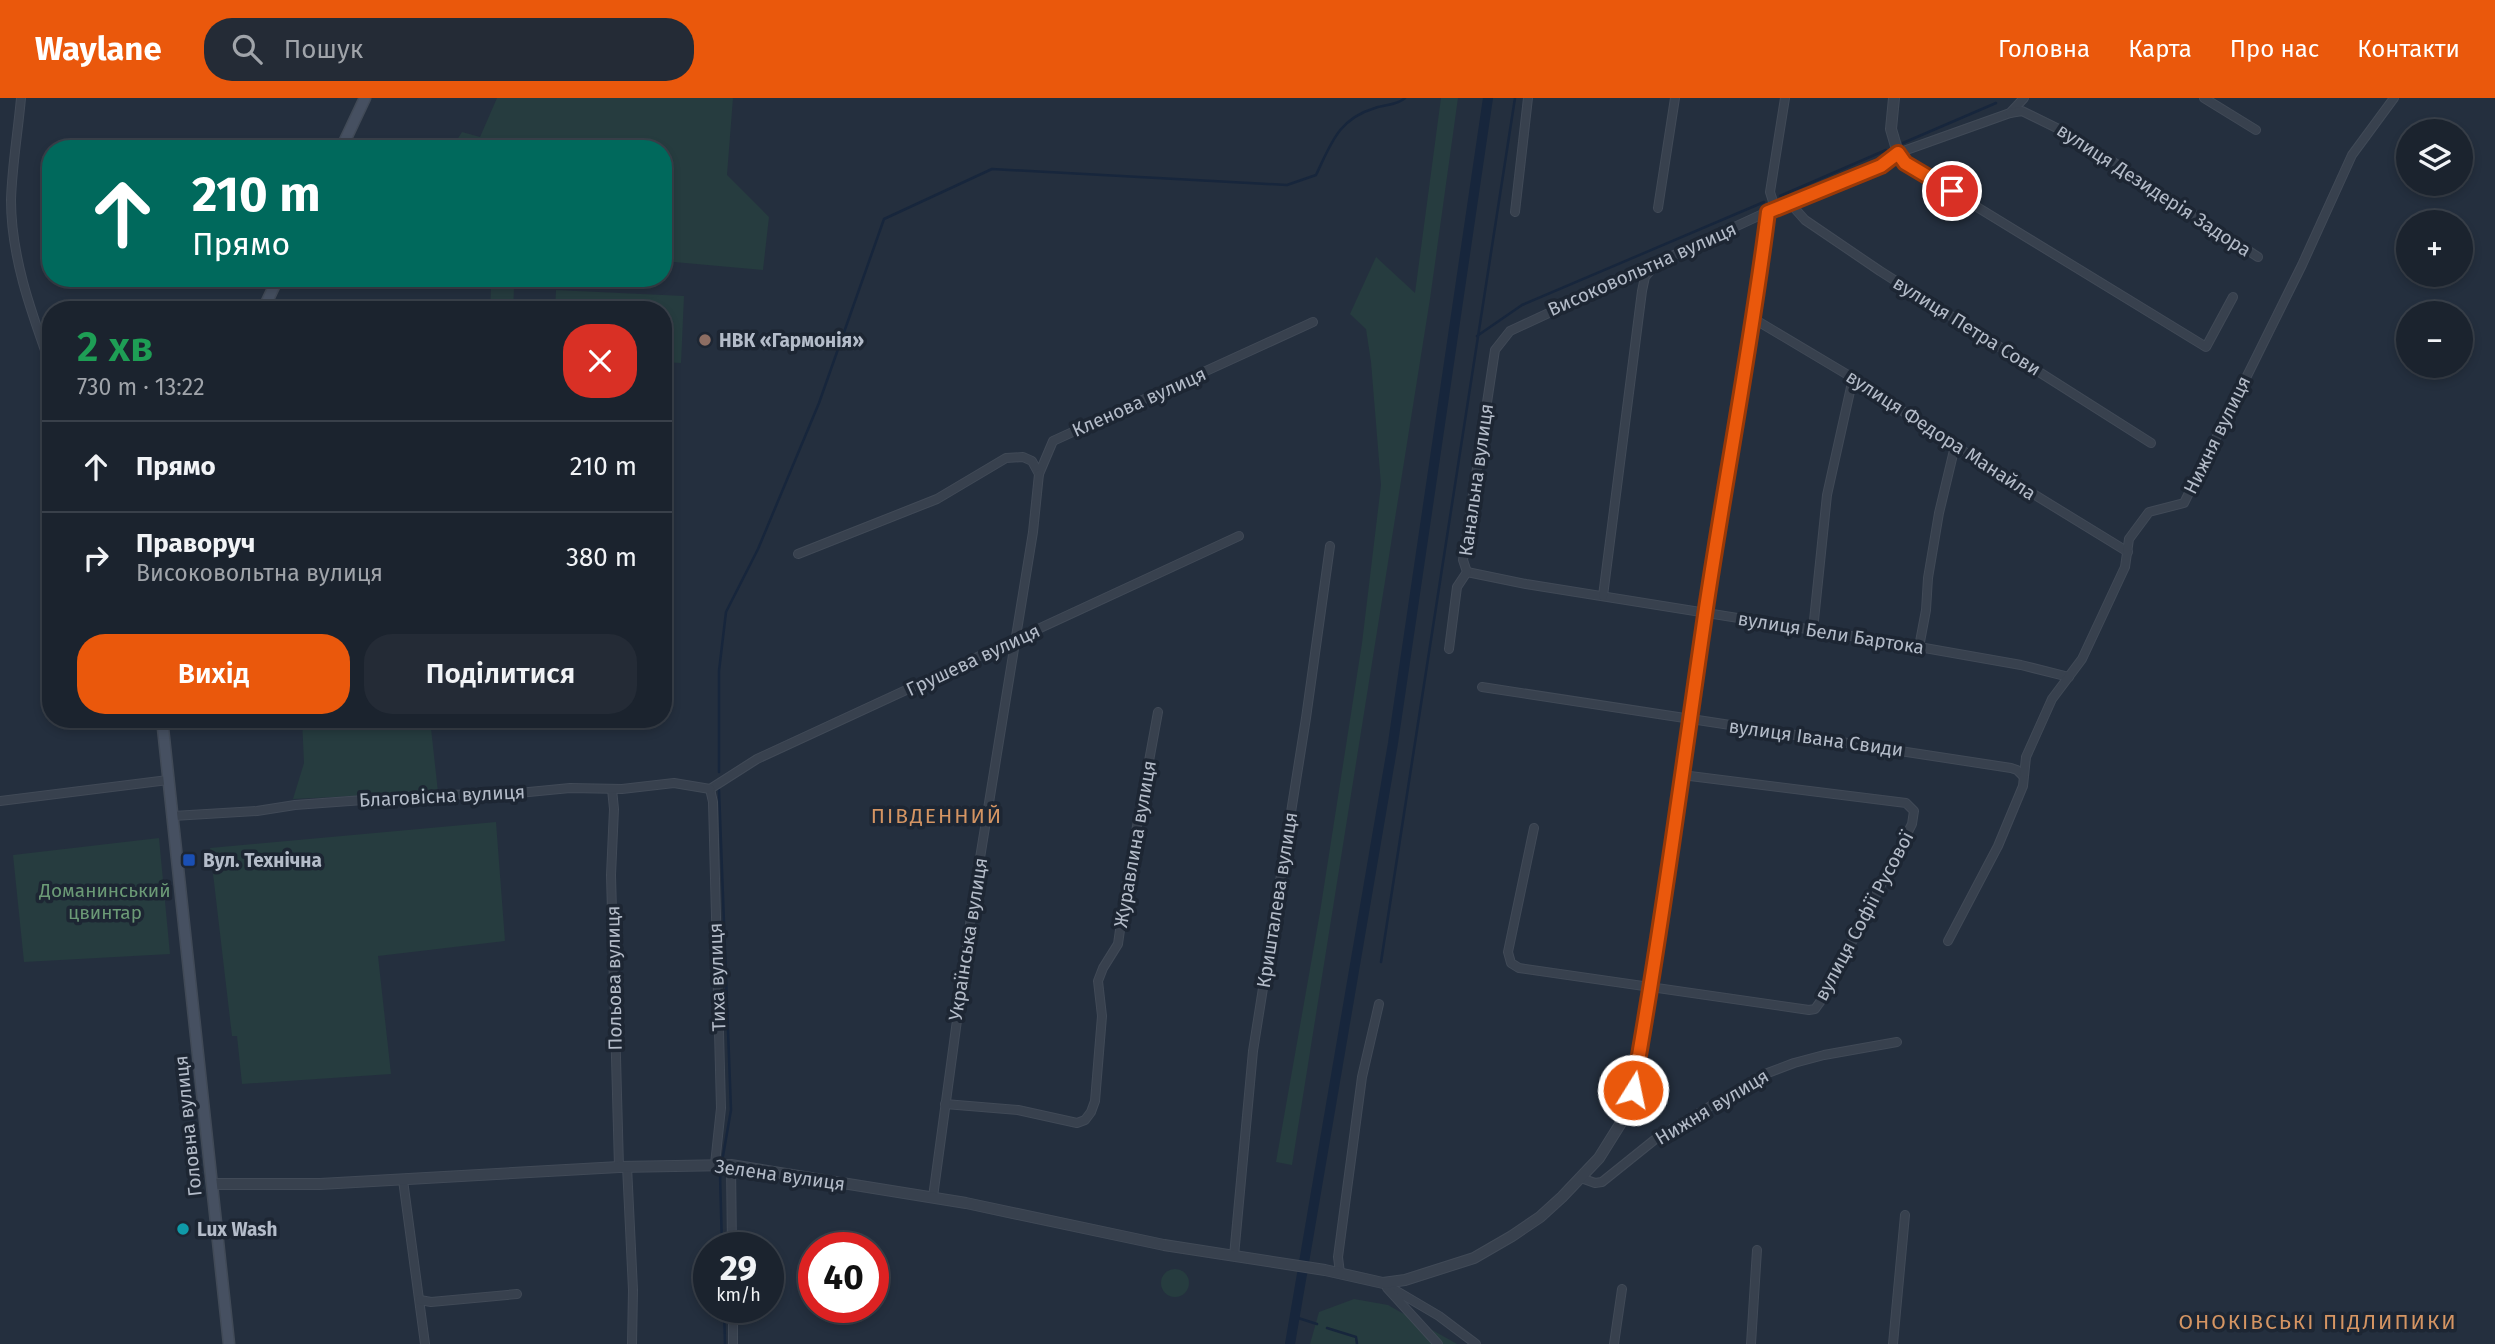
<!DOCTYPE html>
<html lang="uk">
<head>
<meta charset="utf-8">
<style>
	:root { --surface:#1b232e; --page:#242b36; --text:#f1f3f6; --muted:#a0a4aa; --line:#39404a; --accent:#ea580c }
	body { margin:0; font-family:"Fira Sans",sans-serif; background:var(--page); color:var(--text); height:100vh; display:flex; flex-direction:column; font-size:26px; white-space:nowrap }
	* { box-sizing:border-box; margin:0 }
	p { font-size:23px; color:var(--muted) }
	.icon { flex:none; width:38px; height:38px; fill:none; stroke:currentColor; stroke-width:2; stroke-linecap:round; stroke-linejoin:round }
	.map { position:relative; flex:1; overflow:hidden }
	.drawer { position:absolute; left:42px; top:203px; width:630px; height:427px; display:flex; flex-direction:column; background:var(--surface); border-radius:28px; box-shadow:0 4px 10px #0003,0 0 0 2px var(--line) }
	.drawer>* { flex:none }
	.guide { position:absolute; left:42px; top:42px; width:630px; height:147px; border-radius:28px; box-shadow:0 4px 10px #0003,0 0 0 2px var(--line); background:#00695c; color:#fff; overflow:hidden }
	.buttons { position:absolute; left:2396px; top:21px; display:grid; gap:14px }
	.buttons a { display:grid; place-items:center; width:77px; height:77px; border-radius:50%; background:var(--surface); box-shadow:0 4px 10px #0003,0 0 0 2px var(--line); font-size:35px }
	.speed { position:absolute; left:693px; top:1134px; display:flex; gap:14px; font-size:35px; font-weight:700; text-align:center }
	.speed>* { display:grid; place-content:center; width:91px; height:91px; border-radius:50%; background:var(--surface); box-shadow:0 4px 10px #0003,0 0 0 2px var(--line); line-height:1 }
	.speed small { font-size:18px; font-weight:400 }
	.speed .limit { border:10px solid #d22; background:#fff; color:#111 }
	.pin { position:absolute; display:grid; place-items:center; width:60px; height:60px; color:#fff; margin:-30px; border:4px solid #fff; border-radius:50%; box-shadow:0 2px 7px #0007 }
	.me { position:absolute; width:77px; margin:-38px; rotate:10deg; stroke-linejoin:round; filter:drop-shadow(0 0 5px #0008) }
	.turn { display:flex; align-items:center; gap:24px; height:147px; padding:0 35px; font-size:32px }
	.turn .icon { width:91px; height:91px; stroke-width:2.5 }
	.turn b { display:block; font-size:49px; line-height:60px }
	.round { display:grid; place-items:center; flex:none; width:74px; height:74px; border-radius:28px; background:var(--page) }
	.overview { display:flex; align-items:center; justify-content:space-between; height:119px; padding:0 35px }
	h1 { font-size:42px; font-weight:600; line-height:52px; color:#1e9e55 }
	.cta { display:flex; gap:14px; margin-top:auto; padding:14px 35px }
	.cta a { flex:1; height:80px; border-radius:28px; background:var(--accent); color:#fff; font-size:28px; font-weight:600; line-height:80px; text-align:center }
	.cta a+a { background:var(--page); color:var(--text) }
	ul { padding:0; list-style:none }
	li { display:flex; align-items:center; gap:21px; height:91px; padding:0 35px; border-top:2px solid var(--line) }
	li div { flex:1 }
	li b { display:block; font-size:26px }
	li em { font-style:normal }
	header { display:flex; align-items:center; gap:42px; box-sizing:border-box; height:98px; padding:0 35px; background:var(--accent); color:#fff }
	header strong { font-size:33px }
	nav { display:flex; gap:38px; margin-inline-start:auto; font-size:24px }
	.search { width:490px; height:63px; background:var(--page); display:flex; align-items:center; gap:18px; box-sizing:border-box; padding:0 24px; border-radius:28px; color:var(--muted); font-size:26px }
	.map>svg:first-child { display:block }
	.green { fill:#263c3f }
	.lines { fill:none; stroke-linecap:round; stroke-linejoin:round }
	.stream { stroke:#17263c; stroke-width:2.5 }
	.canal { stroke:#17263c; stroke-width:10 }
	.minor-casing { stroke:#414a57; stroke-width:10 }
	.tertiary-casing { stroke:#414a57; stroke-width:12 }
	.secondary-casing { stroke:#414a57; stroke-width:13 }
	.minor { stroke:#38414e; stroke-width:8 }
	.tertiary { stroke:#38414e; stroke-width:10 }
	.secondary { stroke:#465061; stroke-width:10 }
	.route-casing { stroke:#983908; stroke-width:18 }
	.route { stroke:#ea580c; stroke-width:12 }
	.education-dot { fill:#8d6e63; stroke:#1d2633; stroke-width:2.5 }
	.transit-dot { fill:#1a4fb4; stroke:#1d2633; stroke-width:2.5 }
	.culture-dot { fill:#0f9aa8; stroke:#1d2633; stroke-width:2.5 }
	.labels { text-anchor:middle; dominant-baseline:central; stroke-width:7; stroke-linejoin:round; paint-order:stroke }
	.street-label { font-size:19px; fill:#b4bcc9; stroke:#1d2633 }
	.poi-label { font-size:19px; font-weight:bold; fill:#b4bcc9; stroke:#1d2633; text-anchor:start }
	.park-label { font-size:19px; fill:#6b9a76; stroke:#1d2633 }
	.neighbourhood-label { font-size:21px; letter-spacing:2px; fill:#d59563; stroke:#1d2633 }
</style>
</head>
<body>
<header>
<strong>Waylane</strong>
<div class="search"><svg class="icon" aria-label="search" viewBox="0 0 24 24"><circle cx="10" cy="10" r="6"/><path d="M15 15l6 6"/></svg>Пошук</div>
<nav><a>Головна</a><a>Карта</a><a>Про нас</a><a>Контакти</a></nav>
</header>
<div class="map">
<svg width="2495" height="1246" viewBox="0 0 2495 1246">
	<rect width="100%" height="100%" fill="#242f3e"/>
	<g class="green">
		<polygon points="497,0 733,0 727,77 769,119 763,172 663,163 663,51 451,51 462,34 480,39"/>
		<polygon points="1441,0 1458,0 1430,201 1292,1067 1276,1064 1320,814 1362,545 1381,387 1371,264 1366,231 1350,216 1376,159 1415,195"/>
		<polygon points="491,190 514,191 513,212 490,212"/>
		<polygon points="556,192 684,198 681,265 663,264 663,212 555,212"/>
		<polygon points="302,621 430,621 438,694 293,701 304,665"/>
		<polygon points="496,724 505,843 378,858 391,976 242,986 237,938 232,938 210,750"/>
		<polygon points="159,740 170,856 24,864 13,757"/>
		<circle cx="1175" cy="1185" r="14"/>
		<polygon points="1354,1201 1388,1207 1457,1246 1310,1246 1319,1214"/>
	</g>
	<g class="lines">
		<g class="stream">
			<polyline points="1903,45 1996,5"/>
			<polyline points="1780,98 1886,52"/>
			<polyline points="1477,238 1522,207 1764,104"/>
			<path d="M 719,674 L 719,573 L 726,514 L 758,451 L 819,305 L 884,121 L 992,71 L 1287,87 L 1316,77 C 1331,46 1338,21 1375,10 C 1385,6 1396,8 1405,0"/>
			<polyline points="719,692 731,1012 723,1058"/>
			<polyline points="1381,864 1515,0"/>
			<polyline points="720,1075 722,1150"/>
			<polyline points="724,1209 725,1246"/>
			<polyline points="1295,1219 1317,1226"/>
			<polyline points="1327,1230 1356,1239 1357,1246"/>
		</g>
		<polyline class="canal" points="1290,1246 1393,645 1488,0"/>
		<defs>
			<g id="minor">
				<path d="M 21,0 C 18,34 12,68 11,102 C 11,160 32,216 51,269"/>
				<polyline points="2024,0 2010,15 1898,55 1905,65 2206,249 2233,199"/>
				<polyline points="2204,0 2256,32"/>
				<polyline points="2010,15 2022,13 2075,39 2258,159"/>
				<polyline points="1789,104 1805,122 1880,173 2151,345"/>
				<polyline points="1658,110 1675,0"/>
				<polyline points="1775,110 1770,94 1785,0"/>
				<polyline points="1515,114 1528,0"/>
				<polyline points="1754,221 1853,280 1955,348 2128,454"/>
				<polyline points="798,456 937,401 1006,360 1023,359 1032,363 1039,376 1053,343 1313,224"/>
				<polyline points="1467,474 1526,486 1919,549 2021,567 2069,579"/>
				<polyline points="1603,498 1642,193 1645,179 1654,168"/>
				<polyline points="1813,532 1827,397 1853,280"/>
				<polyline points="1919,549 1926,512 1928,480 1939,415 1955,348"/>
				<polyline points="1449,551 1457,489 1467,474 1463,462 1495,252 1510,233 1767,114"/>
				<polyline points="1482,589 2011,670 2017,672 2023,678"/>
				<polyline points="612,691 614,711 611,777 619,1069"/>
				<polyline points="710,691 757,661 1239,438"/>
				<polyline points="710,691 713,704 721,1010 715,1066"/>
				<polyline points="0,703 168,682"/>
				<polyline points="173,718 257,713 295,707 432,697 508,696 570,690 622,691 674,685 710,691"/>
				<polyline points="1534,730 1508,854 1511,865 1519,870 1809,912 1815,911 1825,897 1912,726 1914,713 1906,705 1682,677"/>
				<polyline points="1948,843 1998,748 2023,688 2026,659 2052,601 2082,561 2125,469 2129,441 2149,414 2184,405 2302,167 2352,57 2394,0"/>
				<polyline points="945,1006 1018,1012 1077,1025 1085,1022 1091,1014 1095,1003 1102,918 1098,883 1103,870 1118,846 1127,783 1158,614"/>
				<polyline points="731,1067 732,1150"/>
				<polyline points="627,1068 633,1192 632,1246"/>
				<polyline points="1581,1080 1595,1085 1602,1084 1658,1039 1765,976 1794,965 1824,957 1897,944"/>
				<polyline points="403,1082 425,1246"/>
				<polyline points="933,1099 974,797 1033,434 1039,376"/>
				<polyline points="1234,1158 1253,953 1306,620 1330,448"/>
				<polyline points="1340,1175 1338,1159 1362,979 1379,906"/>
				<polyline points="1383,1185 1439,1218 1476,1246"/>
				<polyline points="1387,1190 1438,1246"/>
				<polyline points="420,1202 431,1204 517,1196"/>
				<polyline points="733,1209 733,1246"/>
				<polyline points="1614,1246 1622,1191"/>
				<polyline points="1751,1246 1757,1152"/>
				<polyline points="1893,1246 1905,1117"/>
			</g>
			<polyline id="tertiary" points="212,1086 320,1086 619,1069 731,1067 966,1105 1164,1147 1325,1172 1383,1185 1405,1182 1474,1160 1512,1138 1540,1119 1562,1099 1599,1060 1624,1020 1633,992 1691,622 1706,515 1754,221 1767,114 1881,68 1898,55 1891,31 1894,0"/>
			<g id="secondary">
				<polyline points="341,51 365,0"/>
				<polyline points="263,212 278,180"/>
				<polyline points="162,621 229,1246"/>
			</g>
		</defs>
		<use href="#minor" class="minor-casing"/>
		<use href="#tertiary" class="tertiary-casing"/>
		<use href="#secondary" class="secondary-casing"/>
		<use href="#minor" class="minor"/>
		<use href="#tertiary" class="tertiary"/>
		<use href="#secondary" class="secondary"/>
	</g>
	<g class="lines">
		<defs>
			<path id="route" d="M 1633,992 C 1661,834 1682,675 1705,517 C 1725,382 1751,249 1768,114 L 1881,68 L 1898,55 L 1905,65 L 1952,93"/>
		</defs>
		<use href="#route" class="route-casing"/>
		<use href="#route" class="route"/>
	</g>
	<circle class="education-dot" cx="705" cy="242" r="7"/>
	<rect class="transit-dot" x="182" y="755" width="14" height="14" rx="3.5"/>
	<circle class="culture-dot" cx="183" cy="1131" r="7"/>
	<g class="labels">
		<g class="street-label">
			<text transform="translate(2154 92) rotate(33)">вулиця Дезидерія Задора</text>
			<text transform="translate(1642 171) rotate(-24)">Високовольтна вулиця</text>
			<text transform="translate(1967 228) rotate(32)">вулиця Петра Сови</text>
			<text transform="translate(1139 304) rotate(-24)">Кленова вулиця</text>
			<text transform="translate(1941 337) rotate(33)">вулиця Федора Манайла</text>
			<text transform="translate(2217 337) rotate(-64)">Нижня вулиця</text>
			<text transform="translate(1476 382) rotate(-82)">Канальна вулиця</text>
			<text transform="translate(1831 535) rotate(9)">вулиця Бели Бартока</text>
			<text transform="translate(973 562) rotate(-25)">Грушева вулиця</text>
			<text transform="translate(1816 640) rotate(8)">вулиця Івана Свиди</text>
			<text transform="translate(442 698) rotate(-3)">Благовісна вулиця</text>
			<text transform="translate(1135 746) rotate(-80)">Журавлина вулиця</text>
			<text transform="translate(1277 802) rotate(-81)">Кришталева вулиця</text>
			<text transform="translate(1864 818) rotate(-62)">вулиця Софії Русової</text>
			<text transform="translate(968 841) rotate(-81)">Українська вулиця</text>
			<text transform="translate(717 879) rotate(-92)">Тиха вулиця</text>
			<text transform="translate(614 880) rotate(-91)">Польова вулиця</text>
			<text transform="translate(1712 1009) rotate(-31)">Нижня вулиця</text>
			<text transform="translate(188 1028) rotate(-96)">Головна вулиця</text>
			<text transform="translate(780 1077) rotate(8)">Зелена вулиця</text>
		</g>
		<g class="poi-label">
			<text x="719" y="242">НВК «Гармонія»</text>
			<text x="203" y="762">Вул. Технічна</text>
			<text x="197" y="1131">Lux Wash</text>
		</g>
		<g class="park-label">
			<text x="105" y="792">Доманинський<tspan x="105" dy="22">цвинтар</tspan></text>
		</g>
		<g class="neighbourhood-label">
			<text x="937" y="718">ПІВДЕННИЙ</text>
			<text x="2318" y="1224">ОНОКІВСЬКІ ПІДЛИПИКИ</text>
		</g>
	</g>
</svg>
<div class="buttons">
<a><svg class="icon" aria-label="layers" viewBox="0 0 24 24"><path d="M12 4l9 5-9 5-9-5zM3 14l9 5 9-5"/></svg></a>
<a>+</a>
<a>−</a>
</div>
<div class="speed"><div>29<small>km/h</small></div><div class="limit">40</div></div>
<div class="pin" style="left:1952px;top:93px;background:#d93025"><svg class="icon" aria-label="arrive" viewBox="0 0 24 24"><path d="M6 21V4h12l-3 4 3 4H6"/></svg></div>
<svg class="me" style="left:1633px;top:992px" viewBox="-20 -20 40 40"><circle r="17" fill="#ea580c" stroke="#fff" stroke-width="3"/><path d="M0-11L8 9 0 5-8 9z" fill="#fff"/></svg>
<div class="guide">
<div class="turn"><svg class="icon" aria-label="ahead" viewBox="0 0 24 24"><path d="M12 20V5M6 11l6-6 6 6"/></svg><div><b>210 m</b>Прямо</div></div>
</div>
<section class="drawer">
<div class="overview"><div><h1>2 хв</h1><p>730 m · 13:22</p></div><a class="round" style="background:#d93025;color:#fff"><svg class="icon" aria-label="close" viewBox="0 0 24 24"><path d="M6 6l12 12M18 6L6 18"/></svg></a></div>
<ul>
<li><svg class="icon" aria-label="ahead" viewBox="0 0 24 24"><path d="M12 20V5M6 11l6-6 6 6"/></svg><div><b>Прямо</b></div><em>210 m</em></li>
<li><svg class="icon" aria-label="right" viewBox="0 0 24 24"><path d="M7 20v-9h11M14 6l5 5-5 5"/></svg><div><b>Праворуч</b><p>Високовольтна вулиця</p></div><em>380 m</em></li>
</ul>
<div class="cta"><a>Вихід</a><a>Поділитися</a></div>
</section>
</div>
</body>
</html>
